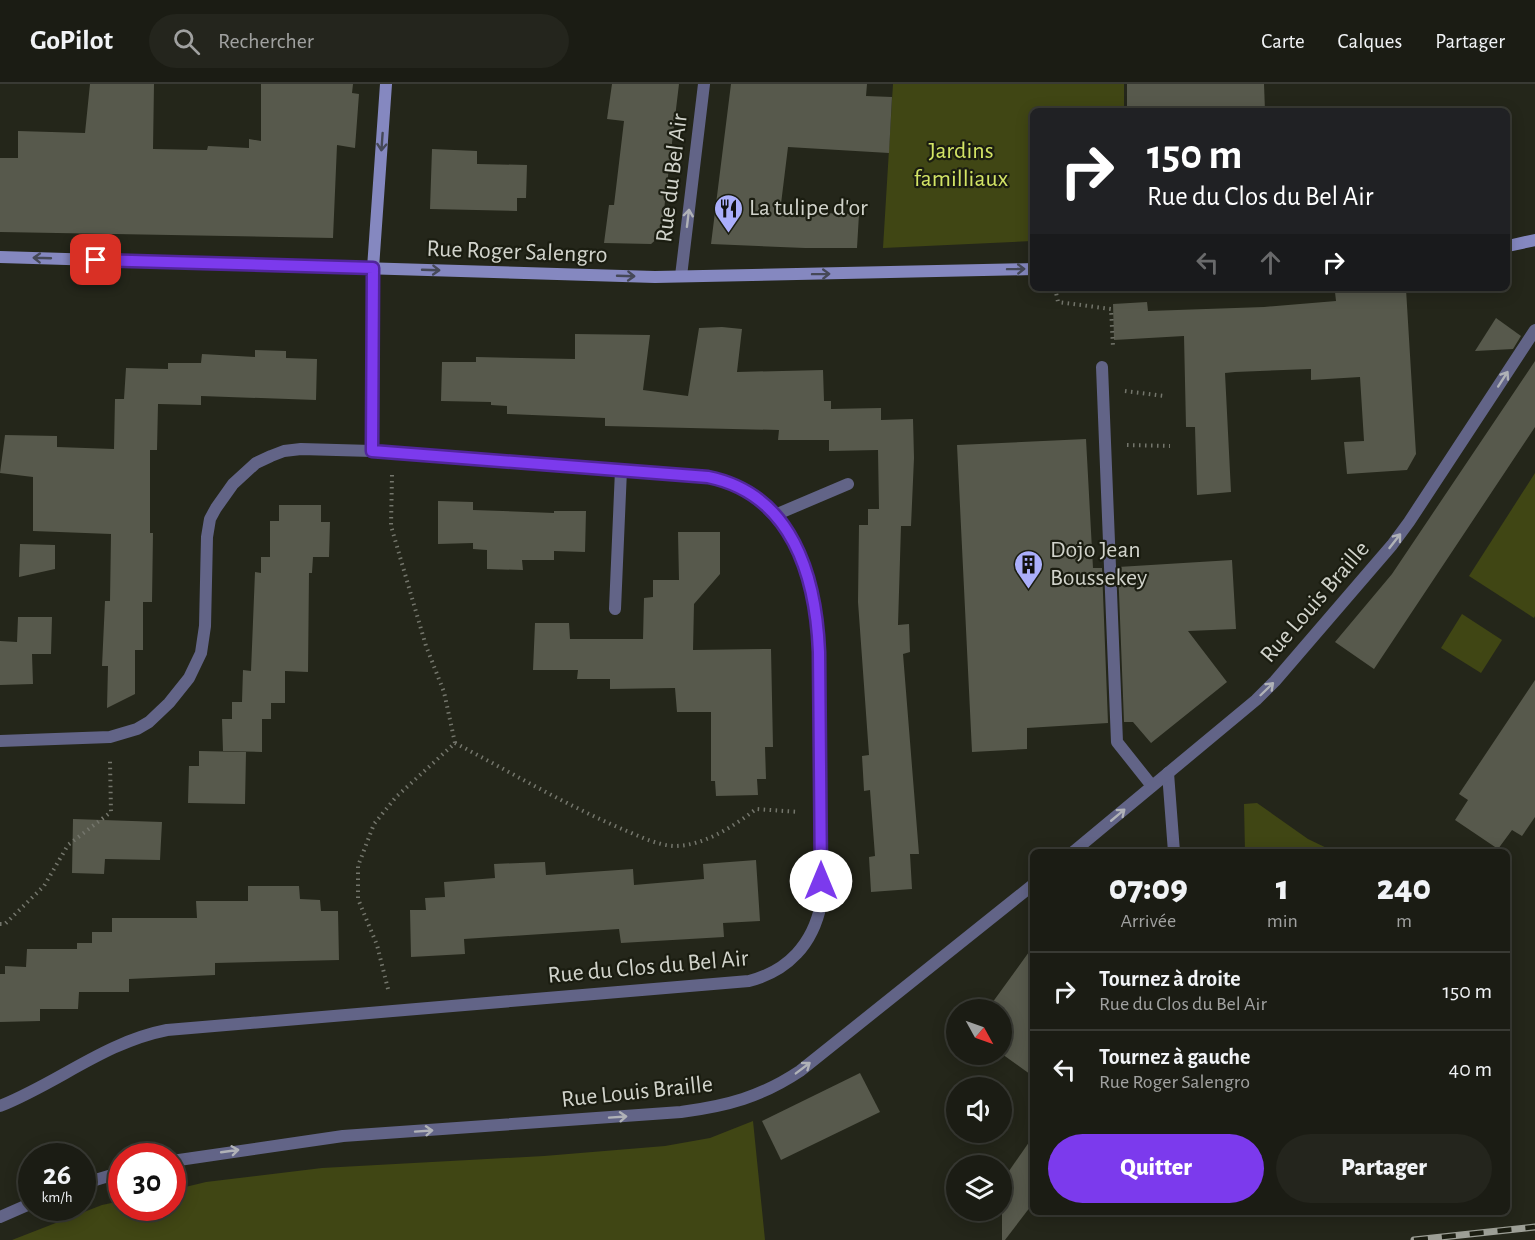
<!DOCTYPE html>
<html lang="fr">
<head>
<meta charset="utf-8">
<style>
	:root { --surface:#1b1c14; --page:#24251d; --text:#f1f3f6; --muted:#a0a1a0; --line:#393a34; --accent:#7c3aed }
	body { margin:0; font-family:"Alegreya Sans",sans-serif; background:var(--page); color:var(--text); height:100vh; display:flex; flex-direction:column; font-size:22px; white-space:nowrap }
	* { box-sizing:border-box; margin:0 }
	p { font-size:20px; color:var(--muted) }
	.icon { flex:none; width:33px; height:33px; fill:none; stroke:currentColor; stroke-width:2; stroke-linecap:round; stroke-linejoin:round }
	.map { position:relative; flex:1; overflow:hidden }
	.sheet { position:absolute; left:1030px; top:765px; width:480px; height:366px; display:flex; flex-direction:column; background:var(--surface); border-radius:9px; box-shadow:0 3px 15px #0003,0 0 0 2px var(--line) }
	.sheet>* { flex:none }
	.guide { position:absolute; left:1030px; top:24px; width:480px; height:183px; border-radius:9px; box-shadow:0 3px 15px #0003,0 0 0 2px var(--line); background:#202124; color:#fff; overflow:hidden }
	.needle { width:39px; rotate:130deg }
	.controls { position:absolute; left:946px; top:915px; display:grid; gap:12px }
	.controls a { display:grid; place-items:center; width:66px; height:66px; border-radius:50%; background:var(--surface); box-shadow:0 3px 15px #0003,0 0 0 2px var(--line); font-size:30px }
	.speed { position:absolute; left:18px; top:1059px; display:flex; gap:12px; font-size:30px; font-weight:700; text-align:center }
	.speed>* { display:grid; place-content:center; width:78px; height:78px; border-radius:50%; background:var(--surface); box-shadow:0 3px 15px #0003,0 0 0 2px var(--line); line-height:1 }
	.speed small { font-size:15px; font-weight:400 }
	.speed .limit { border:9px solid #d22; background:#fff; color:#111 }
	.pin { position:absolute; display:grid; place-items:center; width:51px; height:51px; color:#fff; margin:-26px; border-radius:12px; box-shadow:0 3px 9px #0006 }
	.me { position:absolute; width:66px; margin:-33px; rotate:0deg; stroke-linejoin:round; filter:drop-shadow(0 0 4px #0008) }
	.turn { display:flex; align-items:center; gap:21px; height:126px; padding:0 18px; font-size:27px }
	.turn .icon { width:78px; height:78px; stroke-width:2.5 }
	.turn b { display:block; font-size:42px; line-height:51px }
	.lanes { display:flex; align-items:center; height:57px; padding:0 18px; background:#0003; justify-content:center; gap:30px; direction:ltr }
	.lanes .off { opacity:.35 }
	.eta { display:flex; justify-content:space-evenly; align-items:center; height:102px; text-align:center }
	.eta b { font-size:36px; font-weight:800; line-height:42px }
	.cta { display:flex; gap:12px; margin-top:auto; padding:12px 18px }
	.cta a { flex:1; height:69px; border-radius:36px; background:var(--accent); color:#fff; font-size:24px; font-weight:800; line-height:69px; text-align:center }
	.cta a+a { background:var(--page); color:var(--text) }
	ul { padding:0; list-style:none }
	li { display:flex; align-items:center; gap:18px; height:78px; padding:0 18px; border-top:2px solid var(--line) }
	li div { flex:1 }
	li b { display:block; font-size:22px }
	li em { font-style:normal }
	header { display:flex; align-items:center; gap:36px; box-sizing:border-box; height:84px; padding:0 30px; background:var(--surface); border-bottom:2px solid var(--line) }
	header strong { font-size:28px }
	nav { display:flex; gap:33px; margin-inline-start:auto; font-size:21px }
	.search { width:420px; height:54px; background:var(--page); display:flex; align-items:center; gap:15px; box-sizing:border-box; padding:0 21px; border-radius:33px; color:var(--muted); font-size:22px }
	.map>svg:first-child { display:block }
	.green { fill:#404614 }
	.building { fill:#57594c }
	.lines { fill:none; stroke-linecap:round; stroke-linejoin:round }
	.path { stroke:#74766c; stroke-width:4; stroke-dasharray:1.5 4.5; stroke-linecap:butt }
	.lane { stroke:#626487; stroke-width:12 }
	.street { stroke:#626487; stroke-width:12 }
	.secondary { stroke:#8588c0; stroke-width:12 }
	.rail-casing { stroke:#9d9f96; stroke-width:7 }
	.rail { stroke:#1b1d11; stroke-width:4.5; stroke-dasharray:14; stroke-linecap:butt }
	.oneway { stroke:#454857 }
	.oneway2 { stroke:#b0b2b7 }
	.route-casing { stroke:#51269a; stroke-width:15 }
	.route { stroke:#7c3aed; stroke-width:10 }
	.labels { text-anchor:middle; dominant-baseline:central; stroke-width:4.5; stroke-linejoin:round; paint-order:stroke }
	.park-label { font-size:24px; fill:#d3e465; stroke:#1b1d11 }
	.street-label { font-size:24px; fill:#d1d3cb; stroke:#1b1d11 }
	.poi-label { font-size:24px; fill:#d1d3cb; stroke:#1b1d11; text-anchor:start }
</style>
</head>
<body>
<header>
<strong>GoPilot</strong>
<div class="search"><svg class="icon" aria-label="search" viewBox="0 0 24 24"><circle cx="10" cy="10" r="6"/><path d="M15 15l6 6"/></svg>Rechercher</div>
<nav><a>Carte</a><a>Calques</a><a>Partager</a></nav>
</header>
<div class="map">
<svg width="1535" height="1156" viewBox="0 0 1535 1156">
	<rect width="100%" height="100%" fill="#24261a"/>
	<g class="green">
		<polygon points="893,0 1124,0 1124,27 1034,27 1033,157 883,164"/>
		<polygon points="1535,389 1535,532 1534,534 1469,492"/>
		<polygon points="1462,530 1502,556 1481,589 1441,564"/>
		<polygon points="1257,719 1308,755 1335,768 1245,768 1244,720"/>
		<polygon points="753,1037 765,1156 12,1156 102,1121 121,1117 122,1124 172,1124 173,1106 206,1098 322,1084 544,1072 665,1062 710,1054"/>
	</g>
	<g class="building">
		<polygon points="90,0 154,0 153,65 207,66 208,62 249,64 249,55 261,57 261,0 353,0 352,9 359,10 355,64 337,61 333,154 0,148 0,74 18,74 18,47 85,49"/>
		<polygon points="612,0 679,0 661,151 651,160 604,159 609,121 614,121 624,37 607,35"/>
		<polygon points="731,0 867,0 866,12 892,13 889,69 788,63 780,128 859,130 857,164 805,164 711,160"/>
		<polygon points="1127,0 1264,0 1265,27 1127,26"/>
		<polygon points="432,65 477,67 477,80 527,81 526,114 517,114 517,127 430,125"/>
		<polygon points="1406,205 1416,370 1407,386 1347,390 1344,358 1364,357 1360,293 1311,296 1311,285 1235,288 1225,289 1231,408 1197,411 1195,343 1186,343 1184,252 1114,256 1113,220 1147,218 1148,227 1264,223 1336,217 1335,208"/>
		<polygon points="1496,234 1521,252 1513,265 1475,267"/>
		<polygon points="722,243 742,245 737,288 823,286 824,317 831,317 831,325 881,324 881,336 913,335 914,374 911,442 901,442 898,541 909,540 910,568 903,570 919,770 910,770 912,805 871,808 869,773 875,772 870,706 864,707 863,689 862,672 869,671 858,518 859,441 868,441 868,425 879,425 878,366 829,367 829,356 778,356 779,346 605,342 605,334 507,330 507,322 491,321 491,318 441,317 442,278 476,278 476,273 575,275 575,250 650,251 643,306 688,312 699,244"/>
		<polygon points="255,266 286,267 286,274 317,275 316,316 201,312 201,321 158,320 157,366 150,366 150,449 153,449 152,518 143,518 143,566 135,566 135,610 107,624 108,582 102,582 105,517 110,517 111,450 33,447 33,393 0,389 5,351 57,352 57,363 114,365 115,315 124,315 126,284 168,285 168,279 201,279 202,270 255,273"/>
		<polygon points="1535,277 1535,343 1374,585 1335,558 1392,490"/>
		<polygon points="1086,355 1093,484 1102,484 1108,639 1027,644 1027,665 972,668 957,361"/>
		<polygon points="438,417 473,418 473,426 554,429 554,427 586,427 585,468 554,467 554,476 522,476 523,486 487,485 487,466 473,465 473,459 438,460"/>
		<polygon points="279,421 321,421 321,438 330,438 329,473 313,473 312,489 309,489 308,588 285,587 285,619 271,619 271,635 262,635 262,668 223,667 222,635 232,635 232,618 242,618 243,586 251,587 255,488 261,489 261,473 270,473 270,437 279,437"/>
		<polygon points="678,448 720,448 720,490 694,520 693,566 771,565 773,663 765,663 766,695 757,695 758,711 716,712 715,697 711,697 711,628 677,628 675,604 610,605 610,595 577,595 578,586 533,586 535,539 569,539 570,555 643,555 644,514 653,513 653,496 679,496"/>
		<polygon points="20,460 55,461 55,485 19,493"/>
		<polygon points="1232,476 1236,545 1188,547 1227,598 1151,659 1133,638 1124,638 1118,483"/>
		<polygon points="18,533 52,533 51,570 32,570 33,600 0,601 0,557 17,558"/>
		<polygon points="1535,596 1535,733 1522,752 1512,746 1498,765 1455,736 1468,716 1459,710"/>
		<polygon points="199,667 246,668 245,720 188,719 189,682 199,682"/>
		<polygon points="73,735 162,738 160,776 105,775 104,790 72,789"/>
		<polygon points="756,776 760,837 723,839 724,853 621,859 619,845 464,855 465,870 411,873 410,826 426,826 425,814 445,813 444,798 495,794 494,780 545,778 546,791 633,785 634,801 704,795 703,780"/>
		<polygon points="248,802 299,802 300,815 320,816 321,827 338,827 339,876 215,879 215,891 129,895 129,908 79,908 78,925 40,925 40,937 0,938 0,890 5,890 5,882 26,883 27,865 77,865 77,859 92,859 92,848 112,848 112,834 197,834 196,817 248,817"/>
		<polygon points="1034,861 1034,993 1002,970 1002,926 987,926"/>
		<polygon points="860,989 880,1028 781,1076 762,1037"/>
		<polygon points="1034,1051 1034,1118 1005,1156 1002,1156 1002,1097"/>
	</g>
	<g class="lines">
		<g class="path">
			<polyline points="1055,204 1058,218 1111,225 1113,263"/>
			<polyline points="1125,307 1164,312"/>
			<polyline points="1127,361 1170,362"/>
			<path d="M 455,659 C 510,688 564,720 622,745 C 637,751 656,761 674,762 C 703,762 733,743 756,725 L 799,728"/>
			<polyline points="0,840 5,840 44,802 68,761 111,728 110,677"/>
			<polyline points="388,905 377,861 358,815 358,782 374,740 396,713 455,659 444,608 426,562 391,442 392,391"/>
		</g>
		<g class="lane">
			<polyline points="1102,283 1117,658 1152,702"/>
			<polyline points="775,431 848,400"/>
			<polyline points="1168,689 1174,768"/>
		</g>
		<g class="street">
			<polyline points="681,192 704,0"/>
			<polyline points="372,367 373,184"/>
			<polyline points="615,525 621,386"/>
			<path d="M 0,657 L 110,653 L 137,645 L 149,638 L 169,619 L 189,594 L 201,569 L 205,542 L 207,453 L 210,435 L 216,424 L 233,400 L 256,379 L 271,372 L 284,367 L 301,365 L 372,367 L 708,393 C 792,410 816,492 819,568 L 821,820 C 813,860 788,887 749,897 L 167,946 C 105,958 58,999 0,1022"/>
			<polyline points="1073,768 1256,616 1275,597 1392,461 1409,438 1535,246"/>
			<path d="M 172,1077 L 343,1052 L 681,1028 C 727,1022 761,1013 800,987 L 1034,800"/>
			<polyline points="82,1100 122,1088"/>
			<polyline points="0,1133 32,1119"/>
		</g>
		<g class="secondary">
			<polyline points="1508,162 1535,156"/>
			<polyline points="0,173 655,193 1034,185"/>
			<polyline points="373,184 386,0"/>
		</g>
		<defs>
			<polyline id="rail" points="1414,1156 1535,1143"/>
		</defs>
		<use href="#rail" class="rail-casing"/>
		<use href="#rail" class="rail"/>
	</g>
	<defs><path id="oneway-shaft" d="M-6 0H5M1.5-3L5.5 0L1.5 3" fill="none" stroke-width="1.6" stroke-linecap="round" stroke-linejoin="round" transform="scale(1.5)"/></defs>
	<g class="oneway">
		<use href="#oneway-shaft" transform="translate(382 58) rotate(94)"/>
		<use href="#oneway-shaft" transform="translate(42 174) rotate(-178)"/>
		<use href="#oneway-shaft" transform="translate(1016 185) rotate(-1)"/>
		<use href="#oneway-shaft" transform="translate(431 186) rotate(2)"/>
		<use href="#oneway-shaft" transform="translate(821 190) rotate(-1)"/>
		<use href="#oneway-shaft" transform="translate(626 192) rotate(2)"/>
	</g>
	<g class="oneway2">
		<use href="#oneway-shaft" transform="translate(688 134) rotate(-83)"/>
		<use href="#oneway-shaft" transform="translate(1503 295) rotate(-57)"/>
		<use href="#oneway-shaft" transform="translate(1395 457) rotate(-52)"/>
		<use href="#oneway-shaft" transform="translate(1267 605) rotate(-44)"/>
		<use href="#oneway-shaft" transform="translate(1118 731) rotate(-40)"/>
		<use href="#oneway-shaft" transform="translate(803 984) rotate(-37)"/>
		<use href="#oneway-shaft" transform="translate(618 1033) rotate(-4)"/>
		<use href="#oneway-shaft" transform="translate(424 1047) rotate(-4)"/>
		<use href="#oneway-shaft" transform="translate(230 1067) rotate(-8)"/>
	</g>
	<g class="lines">
		<defs>
			<path id="route" d="M 96,176 L 373,184 L 372,367 L 708,393 C 792,410 816,492 819,568 L 821,797"/>
		</defs>
		<use href="#route" class="route-casing"/>
		<use href="#route" class="route"/>
	</g>
	<defs>
		<symbol id="restaurant-pin" viewBox="-11 -11 22 30"><path d="M0 17L-7.5 6A9.5 9.5 0 1 1 7.5 6Z" fill="#abaffb" stroke="#1b1d11"/><path d="M-5-6h1v4h1v-4h1v4h1v-4h1v5L-1.5 .5V6h-2V.5L-5-1ZM5-6V6H3V1.5H1.5Q1.5-4 5-6Z" fill="#111"/></symbol>
		<symbol id="building-pin" viewBox="-11 -11 22 30"><path d="M0 17L-7.5 6A9.5 9.5 0 1 1 7.5 6Z" fill="#abaffb" stroke="#1b1d11"/><path d="M-4-6H4V6H1V3H-1V6H-4ZM-2.5-4.3h1.7v1.8h-1.7ZM.8-4.3h1.7v1.8H.8ZM-2.5-1h1.7V.8h-1.7ZM.8-1h1.7V.8H.8Z" fill="#111"/></symbol>
	</defs>
	<g fill-rule="evenodd">
		<use href="#restaurant-pin" x="712" y="108" width="33" height="45"/>
		<use href="#building-pin" x="1012" y="464" width="33" height="45"/>
	</g>
	<g class="labels">
		<g class="park-label">
			<text x="961" y="67">Jardins<tspan x="961" dy="28">familliaux</tspan></text>
		</g>
		<g class="street-label">
			<text transform="translate(672 94) rotate(-83)">Rue du Bel Air</text>
			<text transform="translate(517 168) rotate(2)">Rue Roger Salengro</text>
			<text transform="translate(1315 518) rotate(-49)">Rue Louis Braille</text>
			<text transform="translate(648 883) rotate(-5)">Rue du Clos du Bel Air</text>
			<text transform="translate(637 1008) rotate(-6)">Rue Louis Braille</text>
		</g>
		<g class="poi-label">
			<text x="749" y="124">La tulipe d'or</text>
			<text x="1050" y="466">Dojo Jean<tspan x="1050" dy="28">Boussekey</tspan></text>
		</g>
	</g>
</svg>
<div class="controls">
<a><svg class="needle" viewBox="-14 -14 28 28"><path d="M0-13l5 13h-10z" fill="#e53935"/><path d="M0 13l5-13h-10z" fill="#a0a1a0"/></svg></a>
<a><svg class="icon" aria-label="sound" viewBox="0 0 24 24"><path d="M4 9h4l5-4v14l-5-4H4zM17 9q2 3 0 6"/></svg></a>
<a><svg class="icon" aria-label="layers" viewBox="0 0 24 24"><path d="M12 4l9 5-9 5-9-5zM3 14l9 5 9-5"/></svg></a>
</div>
<div class="speed"><div>26<small>km/h</small></div><div class="limit">30</div></div>
<div class="pin" style="left:96px;top:176px;background:#d93025"><svg class="icon" aria-label="arrive" viewBox="0 0 24 24"><path d="M6 21V4h12l-3 4 3 4H6"/></svg></div>
<svg class="me" style="left:821px;top:797px" viewBox="-20 -20 40 40"><circle r="19" fill="#fff"/><path d="M0-13L10 11 0 6-10 11z" fill="#7c3aed"/></svg>
<div class="guide">
<div class="turn"><svg class="icon" aria-label="right" viewBox="0 0 24 24"><path d="M7 20v-9h11M14 6l5 5-5 5"/></svg><div><b>150 m</b>Rue du Clos du Bel Air</div></div>
<div class="lanes"><svg class="icon off" aria-label="left" viewBox="0 0 24 24"><path d="M17 20v-9H6M10 6l-5 5 5 5"/></svg><svg class="icon off" aria-label="ahead" viewBox="0 0 24 24"><path d="M12 20V5M6 11l6-6 6 6"/></svg><svg class="icon" aria-label="right" viewBox="0 0 24 24"><path d="M7 20v-9h11M14 6l5 5-5 5"/></svg></div>
</div>
<section class="sheet">
<div class="eta">
<div><b>07:09</b><p>Arrivée</p></div>
<div><b>1</b><p>min</p></div>
<div><b>240</b><p>m</p></div>
</div>
<ul>
<li><svg class="icon" aria-label="right" viewBox="0 0 24 24"><path d="M7 20v-9h11M14 6l5 5-5 5"/></svg><div><b>Tournez à droite</b><p>Rue du Clos du Bel Air</p></div><em>150 m</em></li>
<li><svg class="icon" aria-label="left" viewBox="0 0 24 24"><path d="M17 20v-9H6M10 6l-5 5 5 5"/></svg><div><b>Tournez à gauche</b><p>Rue Roger Salengro</p></div><em>40 m</em></li>
</ul>
<div class="cta"><a>Quitter</a><a>Partager</a></div>
</section>
</div>
</body>
</html>
